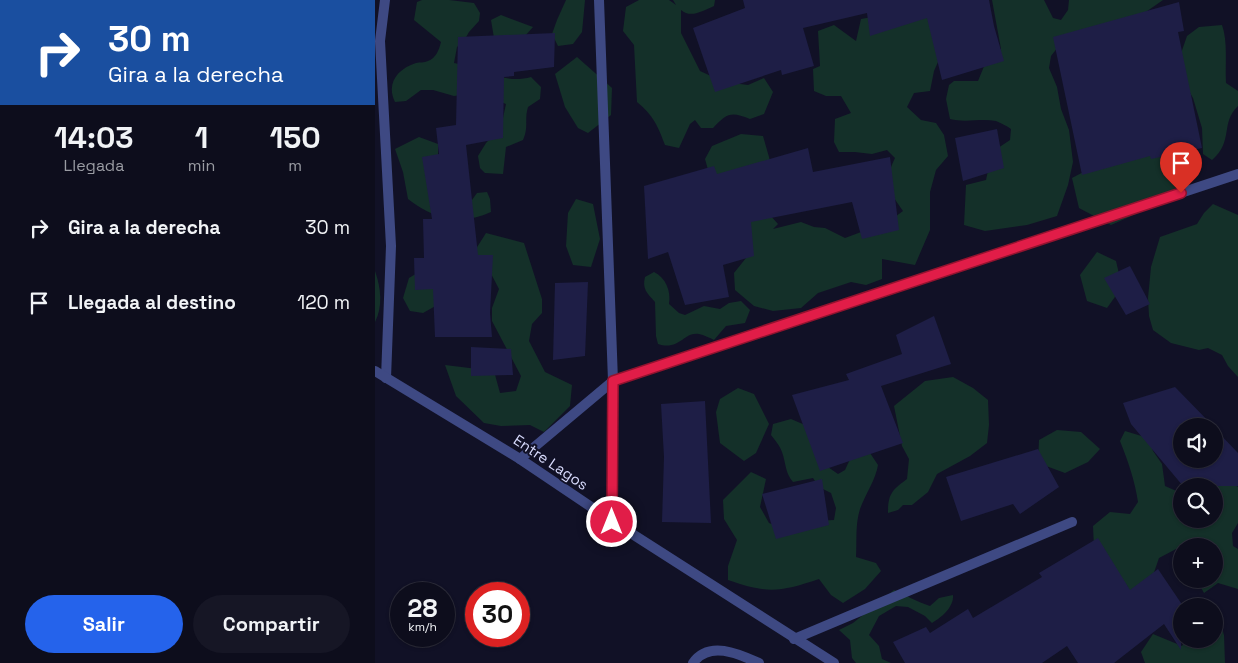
<!DOCTYPE html>
<html lang="es">
<head>
<meta charset="utf-8">
<style>
	:root { --surface:#0d0d1c; --page:#161625; --text:#f1f3f6; --muted:#9a9ca3; --line:#2d2d3b; --accent:#2563eb }
	body { margin:0; font-family:"Space Grotesk",sans-serif; background:var(--page); color:var(--text); height:100vh; display:flex; flex-direction:column; font-size:19px; white-space:nowrap }
	* { box-sizing:border-box; margin:0 }
	p { font-size:16px; color:var(--muted) }
	.icon { flex:none; width:28px; height:28px; fill:none; stroke:currentColor; stroke-width:2; stroke-linecap:round; stroke-linejoin:round }
	.map { position:relative; flex:1; overflow:hidden }
	.drawer { display:flex; flex-direction:column; background:var(--surface); width:375px }
	.drawer>* { flex:none }
	.top-card { background:#1a4fa0; color:#fff; overflow:hidden }
	.controls { position:absolute; left:798px; top:418px; display:grid; gap:10px }
	.controls a { display:grid; place-items:center; width:50px; height:50px; border-radius:50%; background:var(--surface); box-shadow:0 1px 4px #0004,0 0 0 1px var(--line); font-size:25px }
	.speed { position:absolute; left:15px; top:582px; display:flex; gap:10px; font-size:25px; font-weight:700; text-align:center }
	.speed>* { display:grid; place-content:center; width:65px; height:65px; border-radius:50%; background:var(--surface); box-shadow:0 1px 4px #0004,0 0 0 1px var(--line); line-height:1 }
	.speed small { font-size:12px; font-weight:400 }
	.speed .limit { border:8px solid #d22; background:#fff; color:#111 }
	.pin { position:absolute; display:grid; place-items:center; width:42px; height:42px; color:#fff; margin:-51px -21px; border-radius:50% 50% 50% 0; rotate:-45deg; box-shadow:0 0 5px #0007 }
	.pin .icon { rotate:45deg }
	.me { position:absolute; width:55px; margin:-28px; rotate:0deg; stroke-linejoin:round; filter:drop-shadow(0 0 4px #0008) }
	.turn { display:flex; align-items:center; gap:18px; height:105px; padding:0 25px; font-size:22px }
	.turn .icon { width:65px; height:65px; stroke-width:2.5 }
	.turn b { display:block; font-size:35px; line-height:42px }
	.eta { display:flex; justify-content:space-evenly; align-items:center; height:85px; text-align:center }
	.eta b { font-size:30px; font-weight:800; line-height:35px }
	.action { display:flex; gap:10px; margin-top:auto; padding:10px 25px }
	.action a { flex:1; height:58px; border-radius:30px; background:var(--accent); color:#fff; font-size:20px; font-weight:800; line-height:58px; text-align:center }
	.action a+a { background:var(--page); color:var(--text) }
	ul { padding:0; list-style:none }
	li { display:flex; align-items:center; gap:15px; height:75px; padding:0 25px }
	li div { flex:1 }
	li b { display:block; font-size:19px }
	li em { font-style:normal }
	main { display:flex; flex:1; min-height:0 }
	.map>svg:first-child { display:block }
	.green { fill:#143029 }
	.building { fill:#1e1e46 }
	.lines { fill:none; stroke-linecap:round; stroke-linejoin:round }
	.minor { stroke:#3e4983; stroke-width:10 }
	.route-casing { stroke:#92132f; stroke-width:12 }
	.route { stroke:#e11d48; stroke-width:9 }
	.labels { text-anchor:middle; dominant-baseline:central; stroke-width:4; stroke-linejoin:round; paint-order:stroke }
	.street-label { font-size:15px; fill:#d8dbfd; stroke:#111126 }
</style>
</head>
<body>
<main>
<section class="drawer">
<div class="top-card">
<div class="turn"><svg class="icon" aria-label="right" viewBox="0 0 24 24"><path d="M7 20v-9h11M14 6l5 5-5 5"/></svg><div><b>30 m</b>Gira a la derecha</div></div>
</div>
<div class="eta">
<div><b>14:03</b><p>Llegada</p></div>
<div><b>1</b><p>min</p></div>
<div><b>150</b><p>m</p></div>
</div>
<ul>
<li><svg class="icon" aria-label="right" viewBox="0 0 24 24"><path d="M7 20v-9h11M14 6l5 5-5 5"/></svg><div><b>Gira a la derecha</b></div><em>30 m</em></li>
<li><svg class="icon" aria-label="arrive" viewBox="0 0 24 24"><path d="M6 21V4h12l-3 4 3 4H6"/></svg><div><b>Llegada al destino</b></div><em>120 m</em></li>
</ul>
<div class="action"><a>Salir</a><a>Compartir</a></div>
</section>
<div class="map">
<svg width="863" height="663" viewBox="0 0 863 663">
	<rect width="100%" height="100%" fill="#111126"/>
	<g class="green">
		<path d="M 47,0 L 74,0 L 99,3 L 105,13 L 104,21 L 94,32 L 90,39 L 82,47 L 79,63 C 106,67 128,85 156,77 L 166,87 L 165,99 L 153,107 C 149,120 154,126 148,140 L 131,147 L 128,174 L 110,173 L 105,168 L 103,156 L 111,143 L 126,127 L 131,104 L 102,93 L 79,96 L 58,90 L 46,90 L 31,101 L 20,102 C 11,84 22,69 41,63 C 45,62 49,63 53,61 C 61,58 64,50 66,42 L 39,20 L 42,2 Z"/>
		<polygon points="191,0 210,0 207,32 198,44 183,46 177,34 182,20"/>
		<path d="M 264,0 L 294,0 L 301,5 L 298,0 L 340,0 L 339,6 C 329,10 316,19 306,10 L 306,33 L 325,71 L 349,82 L 373,85 L 389,78 L 398,92 L 389,114 L 375,119 C 356,111 352,113 338,128 L 326,128 L 320,120 L 315,124 L 304,148 L 290,145 C 283,126 278,115 262,102 L 259,45 L 248,31 L 251,7 Z"/>
		<path d="M 617,0 L 669,0 L 678,18 L 686,20 L 693,10 L 694,0 L 788,0 L 755,23 L 690,38 L 676,56 L 674,68 L 682,87 L 686,109 L 694,130 L 698,162 L 693,185 L 682,216 L 652,225 L 610,231 L 589,225 L 591,185 L 611,180 L 617,152 L 635,140 L 636,129 C 632,126 626,123 621,121 C 606,118 591,123 575,119 L 571,99 L 574,85 L 579,81 L 603,81 L 610,64 L 626,49 Z"/>
		<path d="M 553,7 L 567,53 L 559,71 L 555,91 L 539,93 L 532,107 L 546,120 L 561,123 L 569,135 L 573,156 L 561,170 L 555,192 L 555,230 L 540,265 L 507,259 L 507,279 L 491,285 L 476,282 L 443,293 L 426,308 L 398,311 L 379,306 L 360,290 L 359,273 L 375,253 L 337,184 L 330,159 L 337,146 L 366,134 L 388,136 L 396,164 L 394,214 L 403,224 L 398,229 L 426,222 L 439,227 L 450,228 L 470,238 L 513,222 L 528,211 C 513,190 508,183 520,158 L 512,150 L 497,154 L 480,152 L 464,152 L 459,142 L 460,119 L 476,113 L 466,96 L 451,96 L 439,91 L 438,69 L 445,66 L 443,31 L 459,25 L 481,41 L 486,19 Z"/>
		<polygon points="126,15 158,27 142,45 119,38 116,20"/>
		<path d="M 847,25 C 853,42 850,64 851,83 L 863,91 L 863,106 C 845,123 859,141 837,160 L 828,154 L 827,128 L 818,98 L 807,79 L 803,62 L 812,36 L 824,27 Z"/>
		<polygon points="202,57 237,88 236,115 213,133 203,128 190,107 180,74"/>
		<path d="M 44,137 L 63,144 L 63,160 L 97,200 L 102,193 L 112,192 L 115,199 L 116,212 C 86,226 58,219 33,199 L 28,172 L 20,149 Z"/>
		<polygon points="794,151 808,173 807,184 761,214 736,225 704,208 697,178 716,168"/>
		<polygon points="201,199 218,204 225,239 216,267 198,265 191,246 193,213"/>
		<polygon points="838,204 863,215 863,377 853,366 847,355 833,348 824,350 796,343 778,330 774,316 773,298 776,267 785,237 822,224 829,213"/>
		<polygon points="111,233 149,243 167,299 167,313 157,324 154,341 170,372 197,385 195,406 169,432 155,425 126,426 109,423 81,396 70,365 119,371 125,393 141,391 146,376 117,321 117,308 124,289 112,266 99,252"/>
		<polygon points="722,252 741,261 747,287 732,308 712,301 705,275"/>
		<path d="M 0,271 C 6,288 8,306 0,322 Z"/>
		<polygon points="44,272 58,277 64,304 48,313 35,311 28,298 34,278"/>
		<path d="M 279,272 C 291,278 296,291 294,304 L 304,313 L 310,315 L 329,306 L 345,309 L 354,303 L 366,301 L 375,310 L 370,323 L 351,326 L 339,340 C 335,338 329,335 324,334 C 309,331 305,351 283,344 L 281,336 L 280,302 C 272,293 267,289 270,277 Z"/>
		<path d="M 578,377 L 598,388 L 613,400 L 614,425 L 612,443 L 595,456 L 562,474 L 553,492 L 537,505 L 528,505 L 523,510 L 513,513 C 513,494 517,490 532,479 L 534,459 L 527,446 L 519,406 L 550,381 Z"/>
		<polygon points="363,388 379,394 394,424 381,453 369,461 345,443 341,412 345,399"/>
		<path d="M 416,419 L 437,428 L 450,465 L 463,474 L 470,470 L 482,444 L 491,447 L 503,465 C 501,479 490,495 485,509 C 480,525 482,541 481,557 L 501,563 L 506,571 L 490,589 L 468,603 L 456,595 L 444,579 C 405,592 393,594 353,580 L 353,566 L 362,540 L 349,519 L 348,500 L 376,472 L 391,479 L 385,507 L 394,523 L 407,528 L 439,521 L 459,520 L 461,508 L 456,493 L 444,487 L 438,478 L 418,482 C 410,473 411,463 407,452 C 405,446 400,440 396,435 L 398,424 Z"/>
		<polygon points="682,430 706,432 725,449 713,462 690,473 663,463 664,440"/>
		<path d="M 750,431 L 773,438 L 778,451 L 787,464 L 790,486 L 806,493 L 806,519 L 839,519 L 839,486 L 818,486 L 822,476 L 851,479 L 863,487 L 863,523 L 857,533 L 858,546 L 863,549 L 863,589 L 843,583 L 829,593 L 821,579 L 839,579 L 839,546 L 806,546 L 806,552 L 803,548 L 784,558 L 775,584 L 749,604 L 753,587 L 719,548 L 718,526 L 735,512 L 755,514 L 763,502 C 760,481 753,461 745,441 Z"/>
		<path d="M 519,590 C 531,595 542,602 555,606 L 564,598 L 578,595 C 579,607 567,617 557,623 L 550,616 L 533,607 L 521,606 L 504,616 L 494,635 L 504,646 L 507,659 L 516,663 L 481,663 L 477,658 L 475,640 L 464,630 L 478,623 Z"/>
		<polygon points="839,622 845,622 849,635 850,663 770,663 766,652 778,634 807,646 811,639 839,639"/>
	</g>
	<g class="building">
		<polygon points="368,0 614,0 619,26 629,61 567,80 552,18 495,36 492,13 428,28 439,66 407,75 406,70 340,92 318,28 370,8"/>
		<polygon points="804,2 809,31 803,32 827,148 776,159 775,156 707,175 678,37"/>
		<polygon points="180,33 179,67 139,72 139,76 129,77 128,138 91,145 103,255 118,255 115,313 117,337 60,337 58,289 40,290 39,258 49,258 48,219 57,219 47,157 64,154 61,128 81,125 83,37"/>
		<polygon points="622,129 629,168 588,181 580,138"/>
		<polygon points="433,148 438,172 515,157 524,230 487,239 477,202 376,222 379,256 348,265 354,297 310,305 293,252 273,259 269,186 339,166 342,174"/>
		<polygon points="755,266 775,304 751,315 729,278"/>
		<polygon points="213,282 210,356 178,360 180,283"/>
		<polygon points="559,316 576,364 506,386 528,443 445,471 417,395 474,380 471,374 527,354 521,335"/>
		<polygon points="96,347 136,349 138,375 96,376"/>
		<polygon points="800,387 838,426 806,426 806,459 839,459 839,428 863,453 863,486 808,486 756,424 748,403"/>
		<polygon points="330,401 336,523 287,522 289,457 286,404"/>
		<polygon points="663,449 684,487 645,514 638,504 586,521 571,477"/>
		<polygon points="447,479 454,525 401,539 387,494"/>
		<polygon points="723,538 755,590 783,569 806,603 806,650 789,624 739,663 703,663 692,646 667,663 530,663 518,642 551,627 555,633 593,609 598,618 667,577 664,573"/>
	</g>
	<g class="lines">
		<g class="minor">
			<polyline points="10,0 5,41 16,246 11,378"/>
			<polyline points="224,0 238,381 237,521"/>
			<polyline points="0,371 145,459 237,521 459,663"/>
			<polyline points="145,459 238,381 863,174"/>
			<polyline points="419,639 697,522"/>
			<path d="M 318,663 C 334,640 364,654 384,663"/>
		</g>
	</g>
	<g class="lines">
		<defs>
			<polyline id="route" points="237,522 238,381 806,193"/>
		</defs>
		<use href="#route" class="route-casing"/>
		<use href="#route" class="route"/>
	</g>
	<g class="labels">
		<g class="street-label">
			<text transform="translate(176 462) rotate(34)">Entre Lagos</text>
		</g>
	</g>
</svg>
<div class="controls">
<a><svg class="icon" aria-label="sound" viewBox="0 0 24 24"><path d="M4 9h4l5-4v14l-5-4H4zM17 9q2 3 0 6"/></svg></a>
<a><svg class="icon" aria-label="search" viewBox="0 0 24 24"><circle cx="10" cy="10" r="6"/><path d="M15 15l6 6"/></svg></a>
<a>+</a>
<a>−</a>
</div>
<div class="speed"><div>28<small>km/h</small></div><div class="limit">30</div></div>
<div class="pin" style="left:806px;top:193px;background:#d93025"><svg class="icon" aria-label="arrive" viewBox="0 0 24 24"><path d="M6 21V4h12l-3 4 3 4H6"/></svg></div>
<svg class="me" style="left:237px;top:522px" viewBox="-20 -20 40 40"><circle r="17" fill="#e11d48" stroke="#fff" stroke-width="3"/><path d="M0-11L8 9 0 5-8 9z" fill="#fff"/></svg>
</div>
</main>
</body>
</html>
